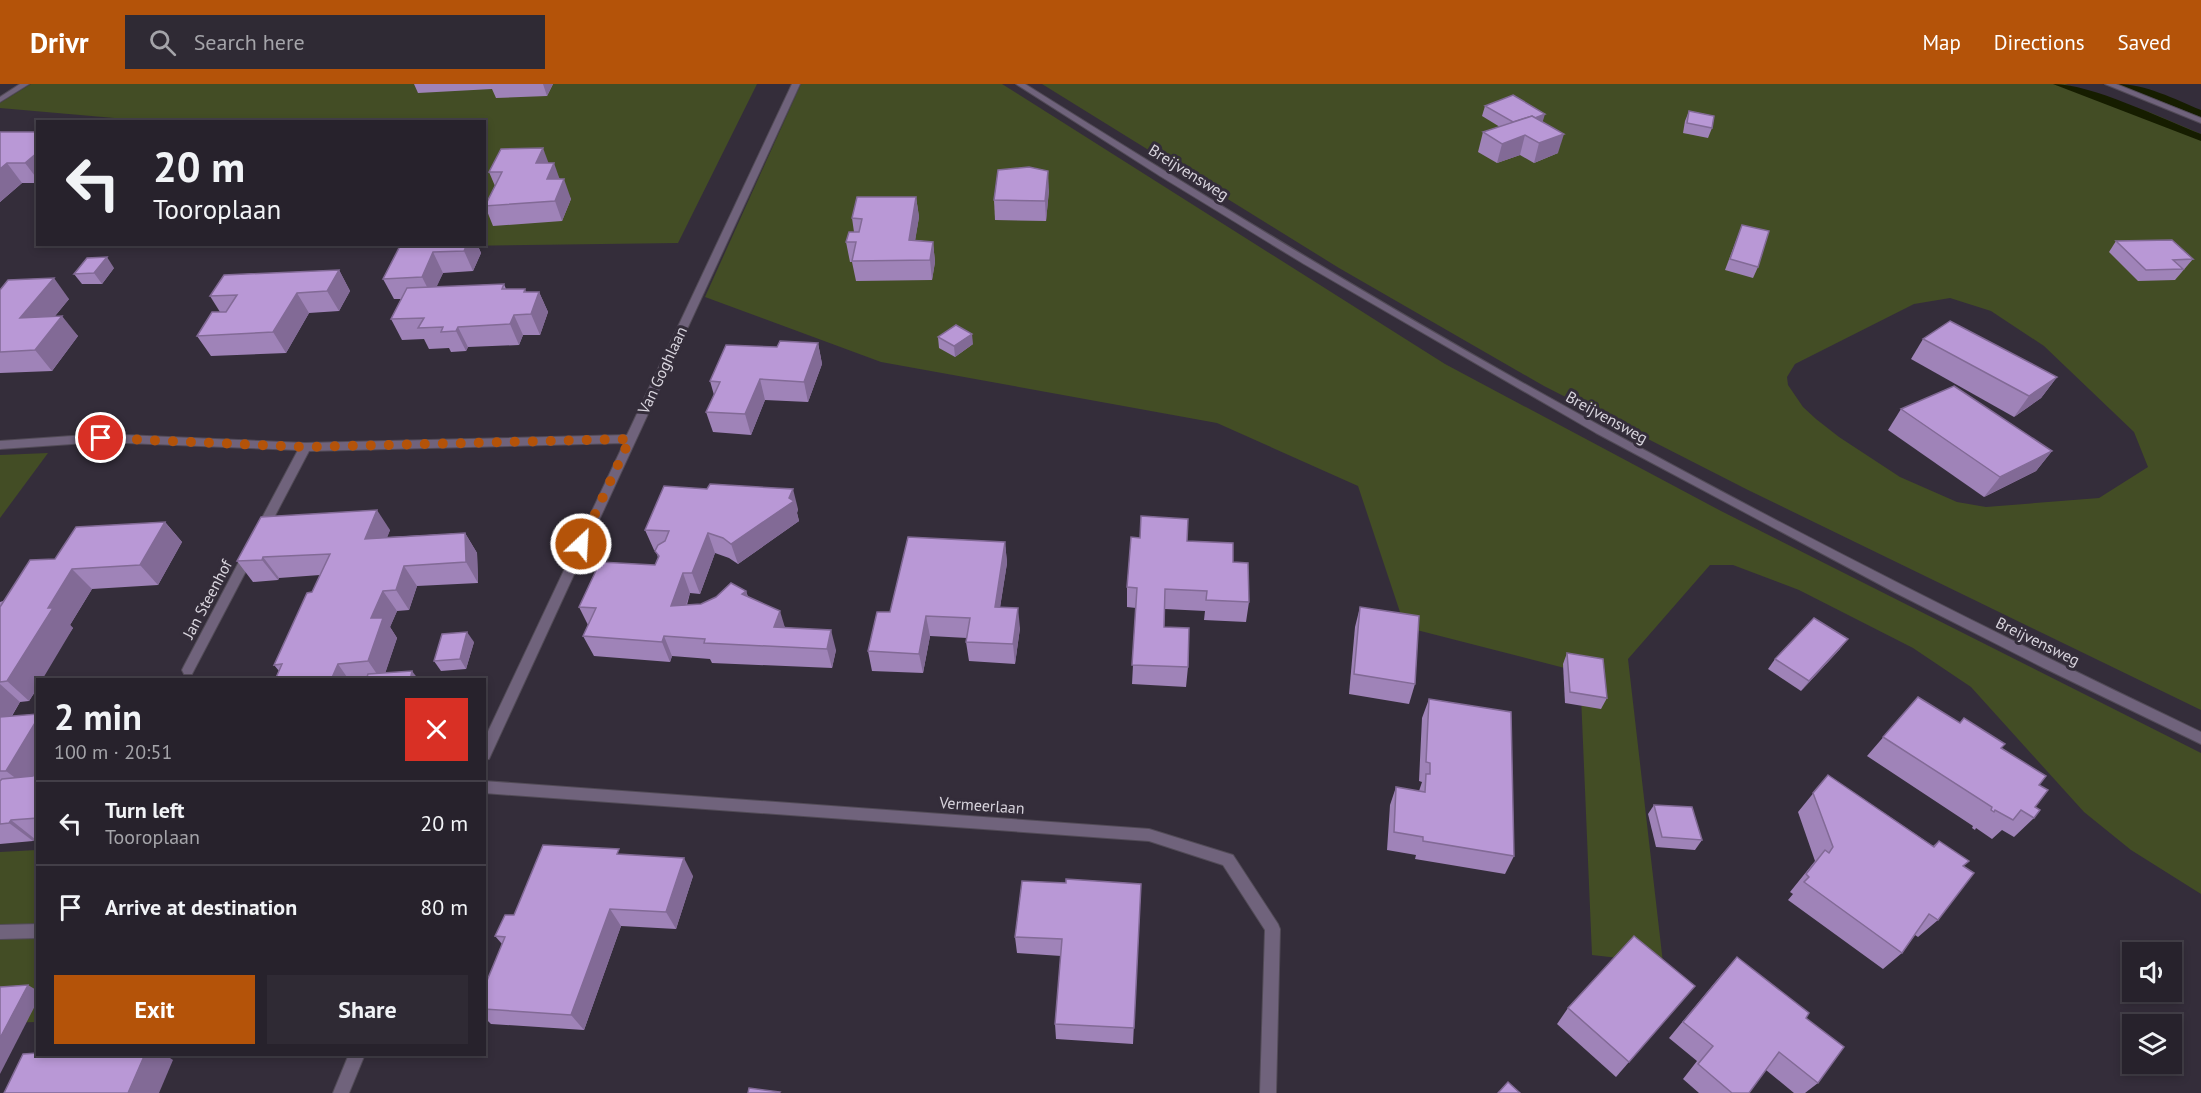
<!DOCTYPE html>
<html lang="en">
<head>
<meta charset="utf-8">
<style>
	:root { --surface:#27222c; --page:#2f2a34; --text:#f1f3f6; --muted:#a4a4a9; --line:#433f48; --accent:#b45309 }
	body { margin:0; font-family:"PT Sans",sans-serif; background:var(--page); color:var(--text); height:100vh; display:flex; flex-direction:column; font-size:22px; white-space:nowrap }
	* { box-sizing:border-box; margin:0 }
	p { font-size:20px; color:var(--muted) }
	.icon { flex:none; width:33px; height:33px; fill:none; stroke:currentColor; stroke-width:2; stroke-linecap:round; stroke-linejoin:round }
	.map { position:relative; flex:1; overflow:hidden }
	.sheet { position:absolute; left:36px; top:594px; width:450px; height:378px; display:flex; flex-direction:column; background:var(--surface); border-radius:0px; box-shadow:0 3px 9px #0003,0 0 0 2px var(--line) }
	.sheet>* { flex:none }
	.guide { position:absolute; left:36px; top:36px; width:450px; height:126px; border-radius:0px; box-shadow:0 3px 9px #0003,0 0 0 2px var(--line); background:#27222c; color:var(--text); overflow:hidden }
	.controls { position:absolute; left:2122px; top:858px; display:grid; gap:12px }
	.controls a { display:grid; place-items:center; width:60px; height:60px; border-radius:0px; background:var(--surface); box-shadow:0 3px 9px #0003,0 0 0 2px var(--line); font-size:30px }
	.pin { position:absolute; display:grid; place-items:center; width:51px; height:51px; color:#fff; margin:-26px; border:3px solid #fff; border-radius:50%; box-shadow:0 2px 6px #0007 }
	.me { position:absolute; width:66px; margin:-33px; rotate:25deg; stroke-linejoin:round; filter:drop-shadow(0 0 4px #0008) }
	.turn { display:flex; align-items:center; gap:21px; height:126px; padding:0 18px; font-size:27px }
	.turn .icon { width:78px; height:78px; stroke-width:2.5 }
	.turn b { display:block; font-size:42px; line-height:51px }
	.round { display:grid; place-items:center; flex:none; width:63px; height:63px; border-radius:0px; background:var(--page) }
	.summary { display:flex; align-items:center; justify-content:space-between; height:102px; padding:0 18px }
	h1 { font-size:36px; font-weight:600; line-height:45px }
	.button { display:flex; gap:12px; margin-top:auto; padding:12px 18px }
	.button a { flex:1; height:69px; border-radius:0px; background:var(--accent); color:#fff; font-size:24px; font-weight:600; line-height:69px; text-align:center }
	.button a+a { background:var(--page); color:var(--text) }
	ul { padding:0; list-style:none }
	li { display:flex; align-items:center; gap:18px; height:84px; padding:0 18px; border-top:2px solid var(--line) }
	li div { flex:1 }
	li b { display:block; font-size:22px }
	li em { font-style:normal }
	header { display:flex; align-items:center; gap:36px; box-sizing:border-box; height:84px; padding:0 30px; background:var(--accent); color:#fff }
	header strong { font-size:28px }
	nav { display:flex; gap:33px; margin-inline-start:auto; font-size:21px }
	.search { width:420px; height:54px; background:var(--page); display:flex; align-items:center; gap:15px; box-sizing:border-box; padding:0 21px; border-radius:0px; color:var(--muted); font-size:22px }
	.map>svg:first-child { display:block }
	.green { fill:#434d25; fill-rule:evenodd }
	.lines { fill:none; stroke-linecap:round; stroke-linejoin:round }
	.stream { fill:#161d00; fill-rule:evenodd }
	.pedestrian-casing { stroke:#524b57; stroke-width:2 }
	.minor-casing { stroke:#524b57; stroke-width:2 }
	.pedestrian { fill:#70637c; fill-rule:evenodd }
	.minor { fill:#70637c; fill-rule:evenodd }
	.wall { fill:#9f83b8 }
	.shaded-wall { fill:#826a96 }
	.building { fill:#b998d6; stroke:#826a96; stroke-width:1.5 }
	.route { stroke:#b45309; stroke-width:10; stroke-dasharray:0 18 }
	.labels { text-anchor:middle; dominant-baseline:central; stroke-width:6; stroke-linejoin:round; paint-order:stroke }
	.street-label { font-size:16px; fill:#d8d4dd; stroke:#342d3a }
</style>
</head>
<body>
<header>
<strong>Drivr</strong>
<div class="search"><svg class="icon" aria-label="search" viewBox="0 0 24 24"><circle cx="10" cy="10" r="6"/><path d="M15 15l6 6"/></svg>Search here</div>
<nav><a>Map</a><a>Directions</a><a>Saved</a></nav>
</header>
<div class="map">
<svg width="2201" height="1009" viewBox="0 0 2201 1009">
	<rect width="100%" height="100%" fill="#342d3a"/>
	<g class="green">
		<polygon points="31,0 757,0 678,159 310,164 312,160 484,160 484,38 160,38 0,24 0,19"/>
		<polygon points="801,0 1002,0 1445,280 1721,427 2201,669 2201,810 2131,766 2084,728 1971,603 1913,564 1799,506 1733,481 1710,481 1628,575 1663,879 1592,871 1580,588 1405,543 1358,402 1217,339 881,278 705,213"/>
		<path d="M 1042,0 L 2065,0 L 2149,28 L 2201,50 L 2201,626 L 1748,406 L 1544,302 L 1339,184 ZM 1950,214 L 1991,227 L 2044,262 L 2134,348 L 2148,383 L 2099,414 L 1986,423 L 1957,418 L 1900,393 L 1839,353 L 1816,335 L 1803,323 L 1788,301 L 1787,293 L 1795,280 L 1914,220 Z"/>
		<polygon points="48,369 0,434 0,371"/>
		<polygon points="37,766 37,938 0,939 0,768"/>
	</g>
	<g class="lines">
		<g class="stream">
			<path d="M 2053,0 C 2092,0 2162,35 2201,50 L 2201,57 Z"/>
			<path d="M 2117,0 C 2146,0 2174,15 2201,26 L 2201,33 Z"/>
		</g>
		<defs>
			<polygon id="pedestrian" points="38,840 38,854 0,855 0,841"/>
			<g id="minor">
				<polygon points="20,0 29,0 0,18 0,13"/>
				<polygon points="792,0 800,0 489,675 484,676 484,656 624,359 309,367 267,447 261,451 255,447 298,366 101,358 0,365 0,357 101,350 305,359 627,351"/>
				<path d="M 1016,0 L 1025,0 C 1216,120 1408,237 1606,345 C 1801,452 2000,552 2201,648 L 2201,660 L 2044,584 L 1894,508 L 1596,349 L 1304,180 L 1160,92 Z"/>
				<polygon points="2105,0 2116,0 2201,34 2201,39"/>
				<polygon points="249,466 255,470 192,590 184,590 182,586 184,582 243,470"/>
				<polygon points="484,697 1149,745 1233,771 1278,840 1280,845 1276,1009 1260,1009 1265,846 1223,781 1149,757 484,709"/>
				<polygon points="349,970 365,970 349,1009 333,1009"/>
			</g>
		</defs>
		<use href="#pedestrian" class="pedestrian-casing"/>
		<use href="#minor" class="minor-casing"/>
		<use href="#pedestrian" class="pedestrian"/>
		<use href="#minor" class="minor"/>
	</g>
	<g class="wall">
		<polygon points="414,0 553,0 547,12 496,14 492,5 418,9"/>
		<polygon points="1485,22 1543,38 1558,69 1534,79 1520,71 1497,79 1478,68 1483,48 1500,43 1482,32"/>
		<polygon points="1689,27 1712,44 1708,54 1683,49 1685,37"/>
		<polygon points="0,48 38,48 38,99 22,99 0,118"/>
		<polygon points="548,79 560,95 571,115 562,137 493,142 485,122 495,102 489,88"/>
		<polygon points="1049,106 1046,137 995,136 994,116"/>
		<polygon points="916,113 919,133 915,156 933,158 935,178 932,196 856,197 852,178 850,178 846,158 854,148 852,134"/>
		<polygon points="1742,141 1758,183 1753,194 1725,186"/>
		<polygon points="2116,157 2193,175 2175,196 2138,197 2109,168"/>
		<polygon points="401,160 477,160 481,169 473,187 443,189 436,203 504,200 506,205 527,208 539,208 548,228 540,251 523,251 519,261 468,263 466,267 451,268 449,264 429,265 424,255 402,256 391,235 401,215 394,215 383,195"/>
		<polygon points="114,184 102,200 82,200 74,190"/>
		<polygon points="339,186 350,207 339,227 309,229 286,269 211,272 197,252 220,228 210,212"/>
		<polygon points="0,206 69,215 55,232 78,252 52,287 0,289"/>
		<polygon points="938,253 973,260 955,273 939,264"/>
		<polygon points="1923,255 2057,293 2041,314 2014,333 1911,275"/>
		<polygon points="818,259 822,280 808,318 765,316 751,351 713,348 706,328 714,311 710,297 777,263"/>
		<polygon points="1901,325 2052,367 2036,387 1984,413 1888,346"/>
		<polygon points="798,425 797,429 799,437 738,480 729,474 715,469 700,510 690,509 687,521 701,520 746,507 748,513 785,543 836,566 832,584 712,579 710,575 672,572 670,578 594,572 583,552 588,541 579,523 655,481 658,474 656,466 654,466 645,446"/>
		<polygon points="165,438 182,458 158,501 92,505 70,541 73,544 38,596 38,603 29,617 20,618 12,632 38,634 38,754 35,755 33,757 0,760 0,518 3,517 55,475"/>
		<polygon points="390,446 387,453 465,449 477,469 478,499 417,502 409,526 397,527 390,543 397,554 385,589 419,596 275,596 279,587 274,581 312,508 320,491 279,494 278,496 253,498 237,477"/>
		<polygon points="1187,457 1233,478 1249,518 1246,538 1204,536 1205,527 1165,525 1164,543 1188,583 1186,603 1132,600 1136,524 1127,523 1127,503"/>
		<polygon points="1005,458 1007,479 1000,523 1020,544 1015,580 969,577 966,558 967,554 930,552 923,589 872,587 868,567 890,528"/>
		<polygon points="1360,523 1415,600 1409,620 1349,610 1355,543"/>
		<polygon points="474,558 466,585 441,587 434,577"/>
		<polygon points="1840,565 1801,607 1768,585 1775,575"/>
		<polygon points="1567,569 1607,614 1601,625 1565,619 1563,580"/>
		<polygon points="1918,613 1960,639 1964,634 2001,664 2035,723 2034,734 2014,753 2002,746 1992,755 1976,744 1975,746 1972,744 1973,742 1867,672"/>
		<polygon points="1429,615 1514,772 1505,790 1415,775 1416,771 1387,766 1390,721 1396,703 1419,707 1422,698 1419,697 1422,634"/>
		<polygon points="1828,691 1933,762 1939,757 1938,836 1918,853 1915,851 1902,869 1883,885 1788,816 1793,810 1790,808 1815,777 1798,728"/>
		<polygon points="1654,721 1702,756 1695,766 1656,763 1648,730"/>
		<polygon points="621,770 693,792 676,845 621,842 584,946 491,940 484,933 484,904 502,860 495,852 514,831"/>
		<polygon points="1066,799 1141,800 1133,960 1056,955 1055,940 1061,872 1017,869 1015,853"/>
		<polygon points="1737,873 1806,934 1818,999 1805,1009 1794,1009 1766,986 1749,1009 1699,1009 1683,995 1697,977 1669,954 1722,890"/>
		<polygon points="1568,924 1629,978 1616,993 1557,940"/>
	</g>
	<g class="shaded-wall">
		<polygon points="543,0 553,0 547,12"/>
		<polygon points="1545,30 1542,40 1517,41"/>
		<polygon points="1564,50 1558,69 1534,79 1539,59"/>
		<polygon points="1525,51 1520,71 1497,79 1502,60"/>
		<polygon points="543,64 550,83 536,79"/>
		<polygon points="38,68 38,96 25,79"/>
		<polygon points="7,79 22,99 0,118 0,85"/>
		<polygon points="554,79 561,99 547,95"/>
		<polygon points="1048,87 1049,106 1046,137 1045,117"/>
		<polygon points="564,95 571,115 562,137 555,117"/>
		<polygon points="916,113 919,133 912,176 909,156"/>
		<polygon points="933,158 935,178 932,196 930,176"/>
		<polygon points="467,160 477,160 481,169 473,187 464,167"/>
		<polygon points="433,168 443,189 432,213 422,193"/>
		<polygon points="107,173 114,184 102,200 94,189"/>
		<polygon points="339,186 350,207 339,227 327,207"/>
		<polygon points="54,194 69,215 37,254 20,234"/>
		<polygon points="525,205 533,224 539,208 548,228 540,251 531,230 524,208"/>
		<polygon points="297,209 309,229 286,269 273,248"/>
		<polygon points="514,231 523,251 519,261 510,240"/>
		<polygon points="62,232 78,252 52,287 35,266"/>
		<polygon points="458,243 468,263 466,267 456,247"/>
		<polygon points="972,250 973,260 955,273 954,262"/>
		<polygon points="818,259 822,280 808,318 804,298"/>
		<polygon points="2057,293 2041,314 2014,333 2029,312"/>
		<polygon points="760,295 765,316 751,351 745,330"/>
		<polygon points="2052,367 2036,387 1984,413 2000,393"/>
		<polygon points="793,405 798,425 797,429 799,437 738,480 731,460 789,414"/>
		<polygon points="377,426 390,446 379,475 365,455"/>
		<polygon points="165,438 182,458 158,501 140,481"/>
		<polygon points="465,449 477,469 478,499 466,478"/>
		<polygon points="708,449 715,469 700,510 692,489"/>
		<polygon points="1005,458 1007,479 997,543 995,523"/>
		<polygon points="263,473 279,494 278,496 262,476"/>
		<polygon points="404,482 417,502 409,526 396,506"/>
		<polygon points="72,485 92,505 70,541 73,544 42,596 38,596 38,603 29,617 7,597 48,524"/>
		<polygon points="683,489 690,509 679,542 671,522"/>
		<polygon points="383,507 397,527 390,543 397,554 383,596 381,596 368,577 371,534"/>
		<polygon points="746,507 753,527 742,510"/>
		<polygon points="1018,524 1020,544 1015,580 1013,560"/>
		<polygon points="780,527 786,547 774,543"/>
		<polygon points="926,532 930,552 923,589 919,570"/>
		<polygon points="831,546 836,566 832,584 827,565"/>
		<polygon points="467,548 474,558 466,585 460,575"/>
		<polygon points="664,552 672,572 670,578 662,558"/>
		<polygon points="1848,555 1840,565 1801,607 1809,597"/>
		<polygon points="338,580 349,596 331,596"/>
		<polygon points="412,587 419,596 410,596"/>
		<polygon points="0,600 20,618 0,651"/>
		<polygon points="38,634 38,692 30,705 6,687"/>
		<polygon points="11,736 35,755 33,757 9,739"/>
		<polygon points="684,774 693,792 676,845 666,828"/>
		<polygon points="610,825 621,842 584,946 571,931"/>
		<polygon points="28,901 38,907 38,916 0,990 0,954"/>
		<polygon points="145,970 164,970 173,976 159,1009 128,1009"/>
	</g>
	<g class="building">
		<polygon points="1513,11 1545,30 1535,34 1532,32 1513,38 1485,22"/>
		<polygon points="1689,27 1714,32 1712,44 1687,39"/>
		<polygon points="1532,32 1564,50 1539,59 1525,51 1502,60 1483,48"/>
		<polygon points="0,48 38,48 38,68 25,79 7,79 0,85"/>
		<polygon points="543,64 536,79 554,79 547,95 564,95 555,117 485,122 502,88 489,88 501,65"/>
		<polygon points="1029,83 1048,87 1045,117 994,116 998,86"/>
		<polygon points="857,113 916,113 909,156 933,158 930,176 852,177 856,158 846,158 849,148 859,148 862,135 852,134"/>
		<polygon points="1742,141 1769,147 1758,183 1730,175"/>
		<polygon points="2172,156 2193,175 2173,176 2183,185 2146,186 2116,157"/>
		<polygon points="401,160 467,160 464,167 433,168 422,193 383,195"/>
		<polygon points="107,173 94,189 74,190 87,174"/>
		<polygon points="339,186 327,207 297,209 273,248 197,252 212,228 226,228 237,211 210,212 224,191"/>
		<polygon points="54,194 20,234 62,232 35,266 0,268 0,206 8,196"/>
		<polygon points="504,200 502,205 525,205 524,208 539,208 531,230 514,231 510,240 458,243 456,247 441,248 443,243 418,244 424,234 391,235 407,204"/>
		<polygon points="1950,237 2057,293 2029,312 1923,255"/>
		<polygon points="956,241 972,250 954,262 938,253"/>
		<polygon points="780,257 818,259 804,298 760,295 745,330 706,328 720,298 710,297 726,261 777,263"/>
		<polygon points="1954,302 2052,367 2000,393 1901,325"/>
		<polygon points="710,400 793,405 789,414 794,417 731,460 723,454 708,449 692,489 683,489 671,522 701,520 716,513 731,499 746,507 742,510 780,527 774,543 831,546 827,565 704,559 705,555 664,552 662,558 583,552 596,524 579,523 600,478 655,481 659,472 655,467 658,461 665,457 669,447 645,446 664,402 707,405"/>
		<polygon points="377,426 365,455 465,449 466,478 404,482 396,506 383,507 371,534 383,534 368,577 338,580 331,596 275,596 282,580 274,581 307,509 312,508 330,470 263,473 262,476 237,477 261,433"/>
		<polygon points="1141,432 1188,435 1187,457 1233,459 1233,478 1248,479 1249,518 1206,516 1207,507 1165,505 1164,543 1189,544 1188,583 1132,581 1137,504 1127,503 1131,453 1140,454"/>
		<polygon points="165,438 140,481 72,485 48,524 53,524 7,597 0,598 0,523 30,476 55,475 76,443"/>
		<polygon points="908,453 1005,458 995,523 1018,524 1013,560 966,558 970,534 926,532 919,570 868,567 877,528 890,528"/>
		<polygon points="1360,523 1419,532 1415,600 1354,590"/>
		<polygon points="1814,534 1848,555 1809,597 1775,575"/>
		<polygon points="467,548 460,575 434,577 442,550"/>
		<polygon points="1567,569 1603,575 1607,614 1570,608"/>
		<polygon points="412,587 410,596 366,596 368,590"/>
		<polygon points="1918,613 1960,639 1964,634 2005,660 2001,664 2046,692 2039,701 2048,706 2035,723 2040,726 2034,734 2021,726 2013,736 1995,726 1994,728 1991,726 1992,723 1883,653"/>
		<polygon points="1429,615 1511,628 1514,772 1423,757 1423,753 1394,748 1396,703 1425,708 1426,690 1430,690 1430,679 1426,678"/>
		<polygon points="38,630 38,634 6,687 0,687 0,633"/>
		<polygon points="38,684 38,734 11,736 9,739 0,740 0,697 2,695 33,692"/>
		<polygon points="1828,691 1934,763 1939,757 1969,777 1963,782 1974,789 1938,836 1929,830 1902,869 1804,798 1809,793 1806,790 1825,766 1829,769 1833,763 1813,709"/>
		<polygon points="1654,721 1692,723 1702,756 1662,753"/>
		<polygon points="543,761 619,765 617,770 684,774 666,828 610,825 571,931 484,925 484,904 505,853 495,852 505,831 514,831"/>
		<polygon points="1066,795 1141,800 1134,944 1055,940 1062,855 1015,853 1022,797 1066,799"/>
		<polygon points="1634,852 1695,902 1629,978 1568,924"/>
		<polygon points="1737,873 1809,929 1806,934 1844,963 1818,999 1779,968 1749,1009 1732,1009 1698,980 1713,962 1683,938"/>
		<polygon points="28,901 0,954 0,903"/>
		<polygon points="38,969 38,970 145,970 128,1009 4,1009 23,970"/>
		<polygon points="1508,998 1520,1009 1498,1009"/>
		<polygon points="749,1004 780,1008 779,1009 748,1009"/>
	</g>
	<g class="lines">
		<polyline class="route" points="101,354 305,363 630,355 581,460"/>
	</g>
	<g class="labels">
		<g class="street-label">
			<text transform="translate(1189 88) rotate(32)">Breijvensweg</text>
			<text transform="translate(662 286) rotate(-65)">Van Goghlaan</text>
			<text transform="translate(1607 333) rotate(29)">Breijvensweg</text>
			<text transform="translate(207 515) rotate(-62)">Jan Steenhof</text>
			<text transform="translate(2038 557) rotate(26)">Breijvensweg</text>
			<text transform="translate(982 721) rotate(4)">Vermeerlaan</text>
		</g>
	</g>
</svg>
<div class="controls">
<a><svg class="icon" aria-label="sound" viewBox="0 0 24 24"><path d="M4 9h4l5-4v14l-5-4H4zM17 9q2 3 0 6"/></svg></a>
<a><svg class="icon" aria-label="layers" viewBox="0 0 24 24"><path d="M12 4l9 5-9 5-9-5zM3 14l9 5 9-5"/></svg></a>
</div>
<div class="pin" style="left:101px;top:354px;background:#d93025"><svg class="icon" aria-label="arrive" viewBox="0 0 24 24"><path d="M6 21V4h12l-3 4 3 4H6"/></svg></div>
<svg class="me" style="left:581px;top:460px" viewBox="-20 -20 40 40"><circle r="17" fill="#b45309" stroke="#fff" stroke-width="3"/><path d="M0-11L8 9 0 5-8 9z" fill="#fff"/></svg>
<div class="guide">
<div class="turn"><svg class="icon" aria-label="left" viewBox="0 0 24 24"><path d="M17 20v-9H6M10 6l-5 5 5 5"/></svg><div><b>20 m</b>Tooroplaan</div></div>
</div>
<section class="sheet">
<div class="summary"><div><h1>2 min</h1><p>100 m · 20:51</p></div><a class="round" style="background:#d93025;color:#fff"><svg class="icon" aria-label="close" viewBox="0 0 24 24"><path d="M6 6l12 12M18 6L6 18"/></svg></a></div>
<ul>
<li><svg class="icon" aria-label="left" viewBox="0 0 24 24"><path d="M17 20v-9H6M10 6l-5 5 5 5"/></svg><div><b>Turn left</b><p>Tooroplaan</p></div><em>20 m</em></li>
<li><svg class="icon" aria-label="arrive" viewBox="0 0 24 24"><path d="M6 21V4h12l-3 4 3 4H6"/></svg><div><b>Arrive at destination</b></div><em>80 m</em></li>
</ul>
<div class="button"><a>Exit</a><a>Share</a></div>
</section>
</div>
</body>
</html>
